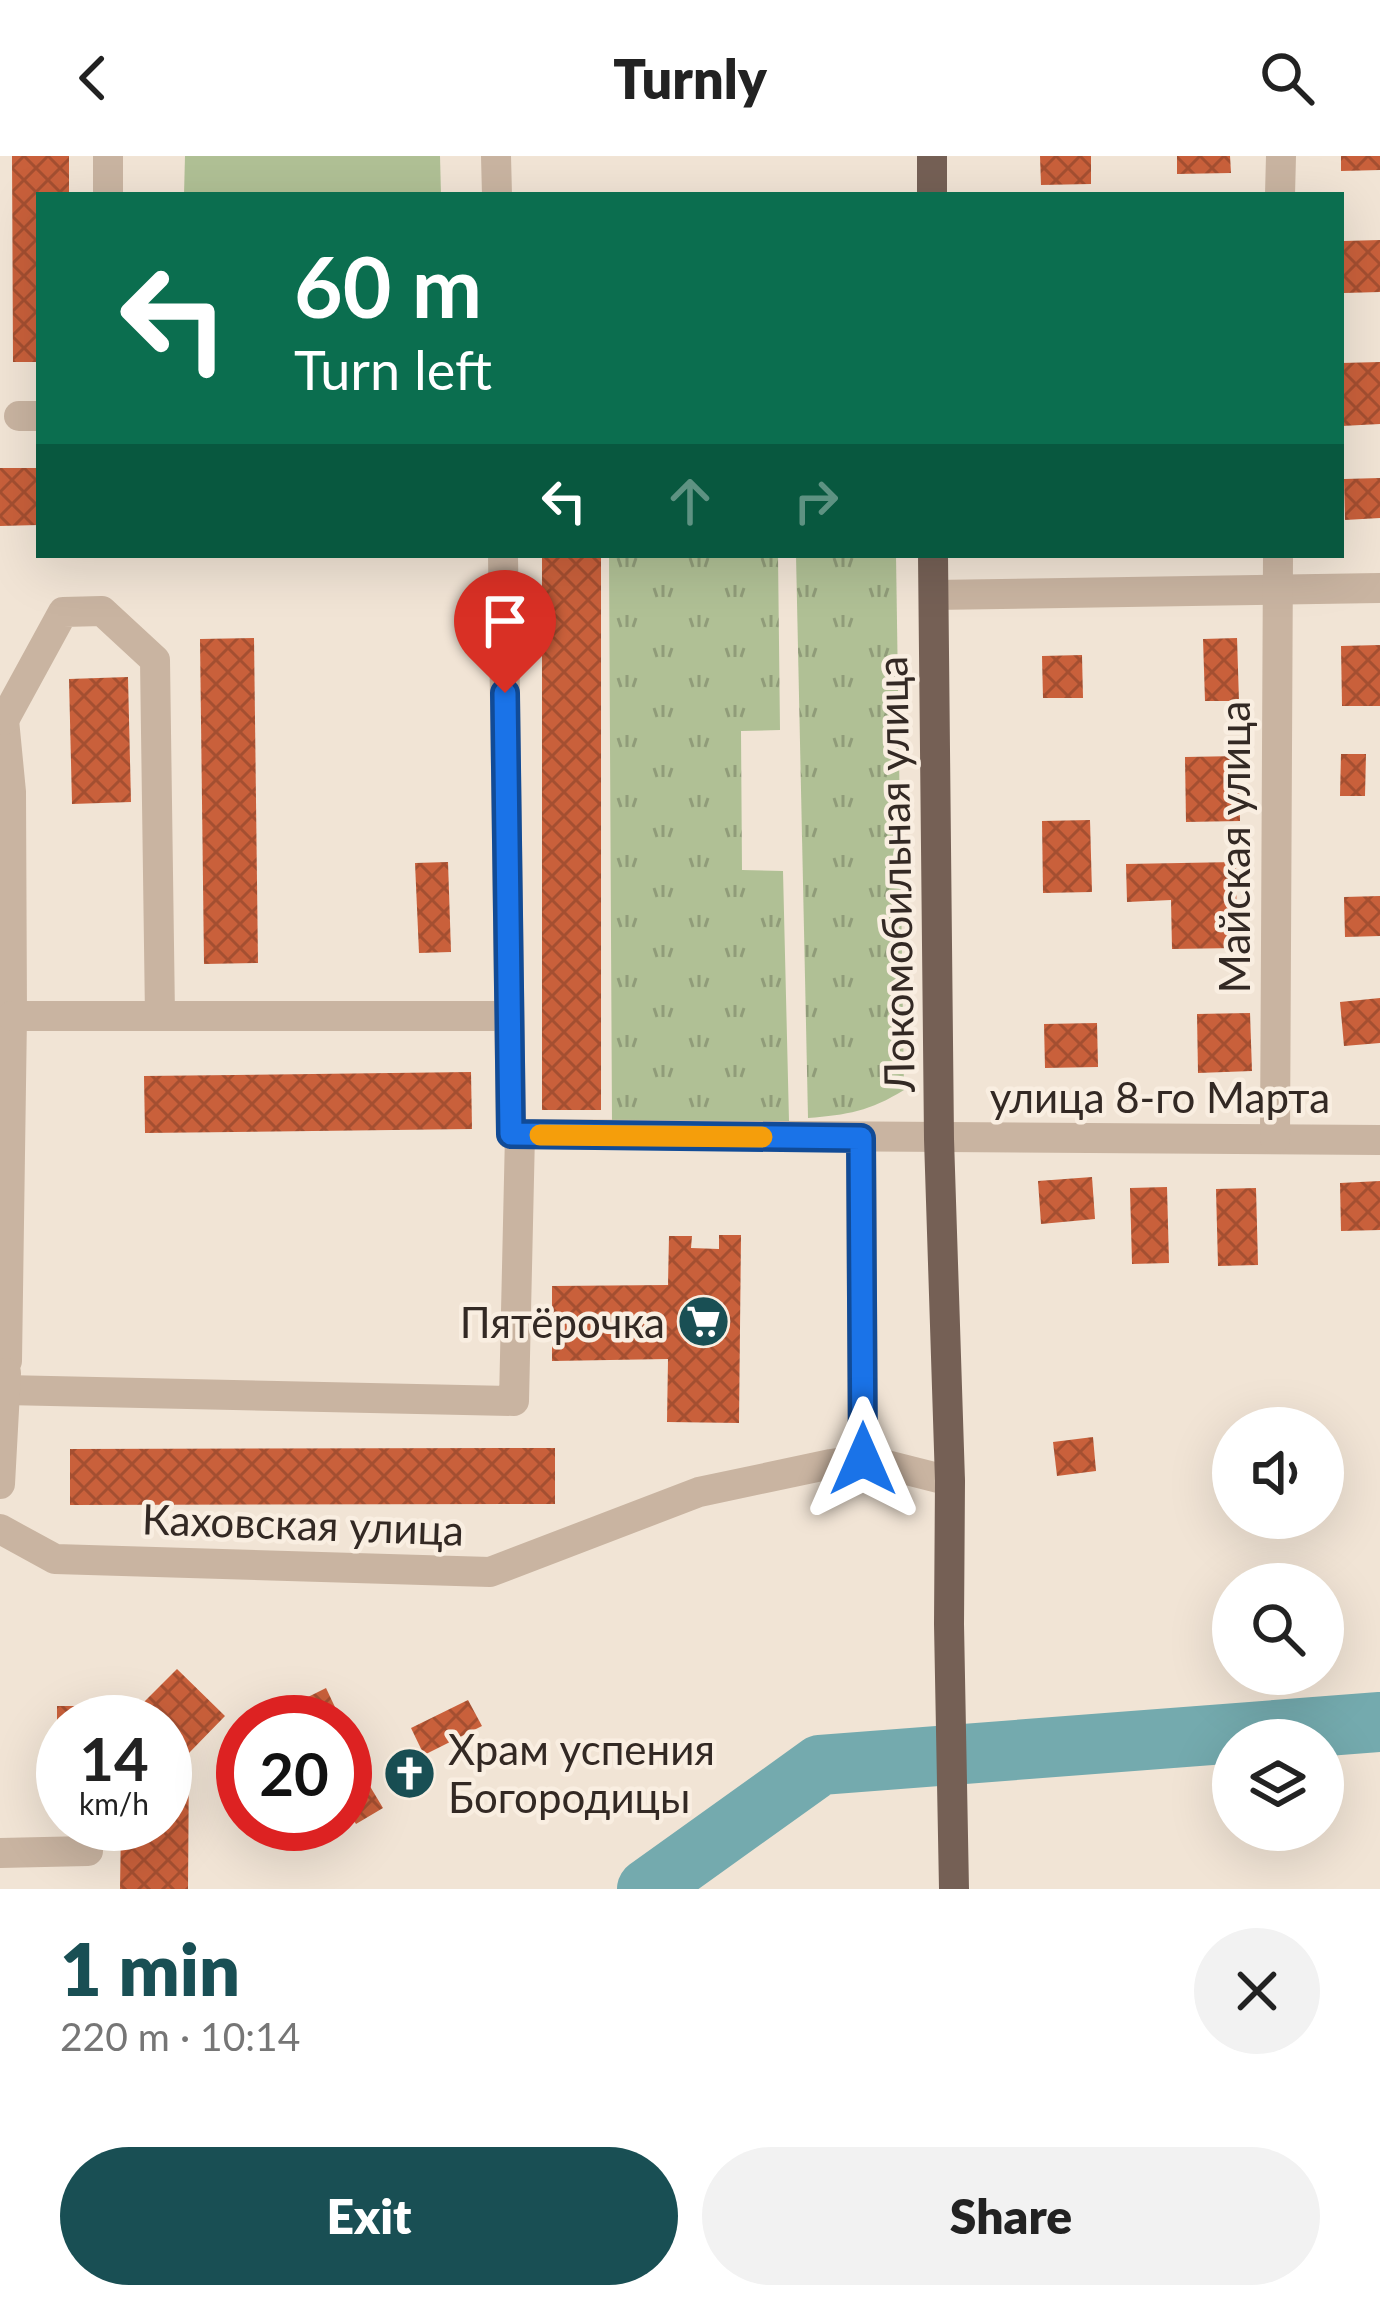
<!DOCTYPE html>
<html lang="en">
<head>
<meta charset="utf-8">
<style>
	:root { --surface:#fff; --page:#f2f2f2; --text:#222; --muted:#767676; --accent:#194f54 }
	body { margin:0; font-family:Lato,sans-serif; background:var(--page); color:var(--text); height:100vh; display:flex; flex-direction:column; font-size:45px; white-space:nowrap }
	* { box-sizing:border-box; margin:0 }
	p { font-size:39px; color:var(--muted) }
	.icon { flex:none; width:66px; height:66px; fill:none; stroke:currentColor; stroke-width:2; stroke-linecap:round; stroke-linejoin:round }
	.map { position:relative; height:1733px; overflow:hidden }
	.sheet { display:flex; flex-direction:column; background:var(--surface); flex:1 }
	.sheet>* { flex:none }
	.hud { position:absolute; left:36px; top:36px; width:1308px; height:366px; border-radius:0px; box-shadow:0 12px 48px #0002; background:#0b6e4f; color:#fff; overflow:hidden }
	.controls { position:absolute; left:1212px; top:1251px; display:grid; gap:24px }
	.controls a { display:grid; place-items:center; width:132px; height:132px; border-radius:50%; background:var(--surface); box-shadow:0 12px 48px #0002; font-size:60px }
	.speed { position:absolute; left:36px; top:1539px; display:flex; gap:24px; font-size:60px; font-weight:700; text-align:center }
	.speed>* { display:grid; place-content:center; width:156px; height:156px; border-radius:50%; background:var(--surface); box-shadow:0 12px 48px #0002; line-height:1 }
	.speed small { font-size:30px; font-weight:400 }
	.speed .limit { border:18px solid #d22; background:#fff; color:#111 }
	.pin { position:absolute; display:grid; place-items:center; width:102px; height:102px; color:#fff; margin:-123px -51px; border-radius:50% 50% 50% 0; rotate:-45deg; box-shadow:0 0 12px #0007 }
	.pin .icon { rotate:45deg }
	.me { position:absolute; width:132px; margin:-66px; rotate:0deg; stroke-linejoin:round; filter:drop-shadow(0 0 9px #0008) }
	.turn { display:flex; align-items:center; gap:42px; height:252px; padding:0 60px; font-size:54px }
	.turn .icon { width:156px; height:156px; stroke-width:2.5 }
	.turn b { display:block; font-size:84px; line-height:102px }
	.lanes { display:flex; align-items:center; height:114px; padding:0 60px; background:#0003; justify-content:center; gap:60px; direction:ltr }
	.lanes .off { opacity:.35 }
	.round { display:grid; place-items:center; flex:none; width:126px; height:126px; border-radius:63px; background:var(--page) }
	.headline { display:flex; align-items:center; justify-content:space-between; height:204px; padding:0 60px }
	h1 { font-size:72px; font-weight:800; line-height:90px; color:var(--accent) }
	.cta { display:flex; gap:24px; margin-top:auto; padding:24px 60px }
	.cta a { flex:1; height:138px; border-radius:72px; background:var(--accent); color:#fff; font-size:48px; font-weight:800; line-height:138px; text-align:center }
	.cta a+a { background:var(--page); color:var(--text) }
	header { display:flex; justify-content:space-between; align-items:center; height:156px; padding:0 60px; background:var(--surface); font-size:54px; font-weight:800 }
	.map>svg:first-child { display:block }
	.grass { fill:url(#grass-tufts) }
	.garden { fill:#b0c095 }
	.lines { fill:none; stroke-linecap:round; stroke-linejoin:round }
	.river { stroke:#74aaae; stroke-width:60 }
	.building { fill:url(#building-cross-hatch) }
	.minor { stroke:#c9b4a1; stroke-width:30 }
	.major { stroke:#756055; stroke-width:30 }
	.route-casing { stroke:#114b97; stroke-width:30 }
	.route { stroke:#1a73e8; stroke-width:21 }
	.slow { stroke:#f59e0b; stroke-width:21 }
	.labels { text-anchor:middle; dominant-baseline:central; stroke-width:9; stroke-linejoin:round; paint-order:stroke }
	.street-label { font-size:42px; fill:#332924; stroke:#f9eee1 }
	.poi-label { font-size:42px; fill:#332924; stroke:#f9eee1; text-anchor:end }
</style>
</head>
<body>
<header><svg class="icon" aria-label="back" viewBox="0 0 24 24"><path d="M15 5l-7 7 7 7"/></svg>Turnly<svg class="icon" aria-label="search" viewBox="0 0 24 24"><circle cx="10" cy="10" r="6"/><path d="M15 15l6 6"/></svg></header>
<div class="map">
<svg width="1380" height="1733" viewBox="0 0 1380 1733">
	<defs>
		<pattern id="grass-tufts" width="24" height="20" patternUnits="userSpaceOnUse" patternTransform="scale(3)"><rect width="24" height="20" fill="#b0c095"/><path d="M3 7l-1-3M5 7V3M7 7l1-3M15 17l-1-3M17 17v-4M19 17l1-3" fill="none" stroke="#909c79"/></pattern>
		<pattern id="building-cross-hatch" width="8" height="8" patternUnits="userSpaceOnUse" patternTransform="scale(3)"><rect width="8" height="8" fill="#c9603b"/><path d="M0 0l8 8M0 8l8-8" fill="none" stroke="#a44f31"/></pattern>
	</defs>
	<rect width="100%" height="100%" fill="#f1e4d5"/>
	<g class="grass">
		<polygon points="609,399 778,399 780,574 741,575 742,714 783,715 789,965 612,968"/>
		<path d="M 796,399 L 896,399 L 904,934 C 870,955 847,959 808,962 Z"/>
	</g>
	<polygon class="garden" points="185,0 440,0 441,39 184,39"/>
	<g class="lines">
		<polyline class="river" points="647,1733 820,1609 1380,1566"/>
	</g>
	<g class="building">
		<polygon points="12,0 69,0 69,39 39,39 39,206 13,206"/>
		<polygon points="1040,0 1091,0 1091,28 1041,29"/>
		<polygon points="1177,0 1230,0 1231,17 1177,18"/>
		<polygon points="1341,0 1380,0 1380,14 1341,15"/>
		<polygon points="1380,84 1380,136 1344,137 1343,85"/>
		<polygon points="1380,206 1380,268 1342,270 1341,207"/>
		<polygon points="0,312 39,312 39,369 0,370"/>
		<polygon points="1380,322 1380,362 1345,364 1344,323"/>
		<rect x="542" y="399" width="59" height="555"/>
		<polygon points="254,482 258,807 204,808 200,483"/>
		<polygon points="1237,482 1239,545 1205,545 1203,483"/>
		<polygon points="1380,489 1380,550 1342,550 1341,490"/>
		<polygon points="1082,499 1083,542 1043,542 1042,500"/>
		<polygon points="128,521 131,646 72,648 69,523"/>
		<polygon points="1341,598 1366,598 1365,640 1340,640"/>
		<polygon points="1239,600 1240,665 1186,666 1185,601"/>
		<polygon points="1090,664 1092,736 1043,737 1042,665"/>
		<polygon points="448,706 451,796 419,797 415,707"/>
		<polygon points="1236,706 1237,792 1172,793 1171,744 1127,746 1126,708"/>
		<polygon points="1380,740 1380,780 1345,781 1344,741"/>
		<polygon points="1380,842 1380,887 1344,890 1340,846"/>
		<polygon points="1250,857 1252,915 1198,917 1197,858"/>
		<polygon points="1097,867 1098,911 1045,912 1044,868"/>
		<polygon points="471,916 472,973 145,977 144,920"/>
		<polygon points="1092,1021 1095,1063 1041,1068 1038,1025"/>
		<polygon points="1380,1025 1380,1074 1341,1075 1340,1027"/>
		<polygon points="1167,1031 1169,1107 1132,1108 1130,1032"/>
		<polygon points="1256,1032 1258,1109 1218,1110 1216,1033"/>
		<polygon points="719,1079 741,1079 739,1267 667,1266 668,1203 552,1205 552,1130 668,1129 669,1080 692,1080 691,1092 719,1093"/>
		<polygon points="1093,1281 1096,1315 1057,1320 1053,1286"/>
		<polygon points="555,1292 555,1348 70,1349 70,1293"/>
		<polygon points="177,1513 225,1560 189,1597 188,1733 120,1733 121,1668 165,1668 165,1566 63,1566 63,1618 57,1618 57,1550 140,1550"/>
		<polygon points="326,1532 342,1566 288,1566 282,1554"/>
		<polygon points="468,1544 482,1570 424,1599 411,1572"/>
		<polygon points="368,1627 383,1652 356,1668 345,1650 345,1640"/>
	</g>
	<g class="lines">
		<g class="minor">
			<polyline points="108,0 108,39"/>
			<polyline points="496,0 497,39"/>
			<polyline points="1280,39 1281,0"/>
			<polyline points="19,260 39,260"/>
			<polyline points="503,399 511,978 1380,984"/>
			<polyline points="934,439 1380,432"/>
			<polyline points="0,559 4,564 11,636 12,860 7,1205"/>
			<polyline points="4,564 63,456 102,455 155,504 160,860"/>
			<polyline points="12,860 509,860"/>
			<polyline points="861,982 863,1303"/>
			<polyline points="1275,983 1278,399"/>
			<polyline points="5,1234 514,1245 520,978"/>
			<polyline points="0,1328 6,1217"/>
			<polyline points="0,1373 55,1403 490,1416 699,1336 831,1308 863,1303 950,1325"/>
			<polyline points="0,1697 88,1695"/>
		</g>
		<g class="major">
			<polyline points="932,0 932,39"/>
			<polyline points="933,399 939,983 950,1325 949,1468 954,1733"/>
		</g>
	</g>
	<g class="lines">
		<defs>
			<polyline id="route" points="505,537 511,978 861,982 863,1303"/>
		</defs>
		<use href="#route" class="route-casing"/>
		<use href="#route" class="route"/>
		<polyline class="slow" points="540,979 762,981"/>
	</g>
	<defs>
		<symbol id="supermarket-disc" viewBox="-11 -11 22 22"><circle r="9.5" fill="#194f54" stroke="#f9eee1"/><path d="M-6-5.5h2.5l.6 2H6L4.5 2H-2.5L-4.4-4H-6ZM-1.5 3.2a1.3 1.3 0 1 0 .1 0ZM3 3.2a1.3 1.3 0 1 0 .1 0Z" fill="#fff"/></symbol>
		<symbol id="church-disc" viewBox="-11 -11 22 22"><circle r="9.5" fill="#194f54" stroke="#f9eee1"/><path d="M-1.2-6h2.4v3.5h3.3v2.4h-3.3V6h-2.4V-.1h-3.3v-2.4h3.3Z" fill="#fff"/></symbol>
	</defs>
	<g fill-rule="evenodd">
		<use href="#supermarket-disc" x="674" y="1136" width="59" height="59"/>
		<use href="#church-disc" x="380" y="1588" width="59" height="59"/>
	</g>
	<g class="labels">
		<g class="street-label">
			<text transform="translate(1234 691) rotate(-90)">Майская улица</text>
			<text transform="translate(895 718) rotate(-91)">Локомобильная улица</text>
			<text x="1160" y="941">улица 8-го Марта</text>
			<text transform="translate(303 1368) rotate(2)">Каховская улица</text>
		</g>
		<g class="poi-label">
			<text x="665" y="1166">Пятёрочка</text>
			<text x="448" y="1593" text-anchor="start">Храм успения<tspan x="448" dy="48">Богородицы</tspan></text>
		</g>
	</g>
</svg>
<div class="controls">
<a><svg class="icon" aria-label="sound" viewBox="0 0 24 24"><path d="M4 9h4l5-4v14l-5-4H4zM17 9q2 3 0 6"/></svg></a>
<a><svg class="icon" aria-label="search" viewBox="0 0 24 24"><circle cx="10" cy="10" r="6"/><path d="M15 15l6 6"/></svg></a>
<a><svg class="icon" aria-label="layers" viewBox="0 0 24 24"><path d="M12 4l9 5-9 5-9-5zM3 14l9 5 9-5"/></svg></a>
</div>
<div class="speed"><div>14<small>km/h</small></div><div class="limit">20</div></div>
<div class="pin" style="left:505px;top:537px;background:#d93025"><svg class="icon" aria-label="arrive" viewBox="0 0 24 24"><path d="M6 21V4h12l-3 4 3 4H6"/></svg></div>
<svg class="me" style="left:863px;top:1303px" viewBox="-20 -20 40 40"><path d="M0-17L14 15 0 8-14 15z" fill="#1a73e8" stroke="#fff" stroke-width="4"/></svg>
<div class="hud">
<div class="turn"><svg class="icon" aria-label="left" viewBox="0 0 24 24"><path d="M17 20v-9H6M10 6l-5 5 5 5"/></svg><div><b>60 m</b>Turn left</div></div>
<div class="lanes"><svg class="icon" aria-label="left" viewBox="0 0 24 24"><path d="M17 20v-9H6M10 6l-5 5 5 5"/></svg><svg class="icon off" aria-label="ahead" viewBox="0 0 24 24"><path d="M12 20V5M6 11l6-6 6 6"/></svg><svg class="icon off" aria-label="right" viewBox="0 0 24 24"><path d="M7 20v-9h11M14 6l5 5-5 5"/></svg></div>
</div>
</div>
<section class="sheet">
<div class="headline"><div><h1>1 min</h1><p>220 m · 10:14</p></div><a class="round"><svg class="icon" aria-label="close" viewBox="0 0 24 24"><path d="M6 6l12 12M18 6L6 18"/></svg></a></div>
<div class="cta"><a>Exit</a><a>Share</a></div>
</section>
</body>
</html>
